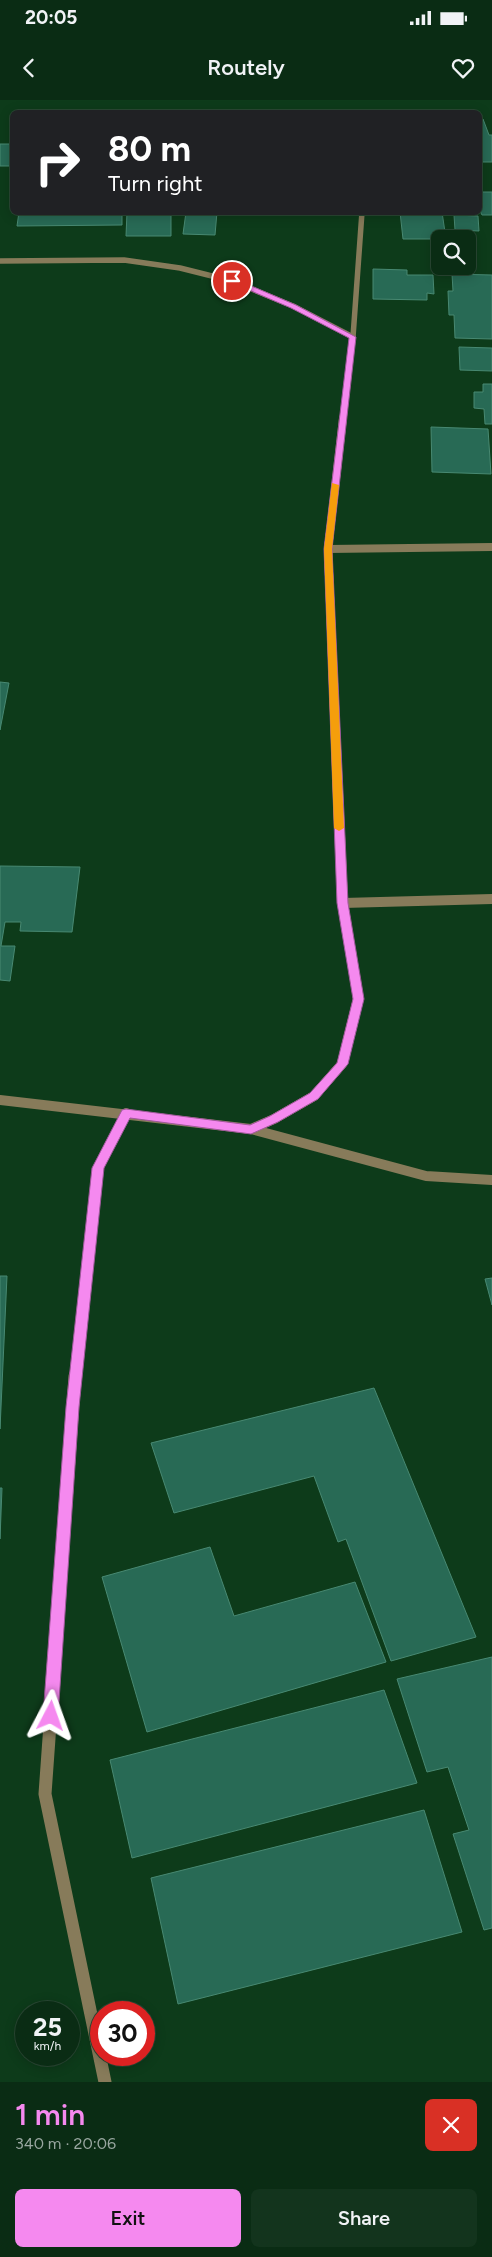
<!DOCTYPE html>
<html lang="en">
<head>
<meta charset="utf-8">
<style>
	:root { --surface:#0a2c14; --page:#13341d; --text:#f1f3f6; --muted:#99a7a0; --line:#2a4834; --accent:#f589ef }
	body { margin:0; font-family:Figtree,sans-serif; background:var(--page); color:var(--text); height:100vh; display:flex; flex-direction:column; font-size:19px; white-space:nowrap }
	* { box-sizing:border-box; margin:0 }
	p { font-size:16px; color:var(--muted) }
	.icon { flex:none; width:28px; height:28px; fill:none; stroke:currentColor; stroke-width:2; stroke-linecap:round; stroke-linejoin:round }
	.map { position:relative; height:1982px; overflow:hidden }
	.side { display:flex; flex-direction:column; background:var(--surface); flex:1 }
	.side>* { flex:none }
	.guide { position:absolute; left:10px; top:10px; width:472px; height:105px; border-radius:8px; box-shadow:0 2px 12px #0003,0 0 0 1px var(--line); background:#202124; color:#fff; overflow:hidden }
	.controls { position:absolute; left:431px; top:130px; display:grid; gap:10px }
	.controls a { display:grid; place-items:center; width:45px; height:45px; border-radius:8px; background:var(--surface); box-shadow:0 2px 12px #0003,0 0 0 1px var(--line); font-size:25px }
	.speed { position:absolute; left:15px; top:1901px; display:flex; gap:10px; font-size:25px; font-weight:700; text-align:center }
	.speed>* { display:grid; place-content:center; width:65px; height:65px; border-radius:50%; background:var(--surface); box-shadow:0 2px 12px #0003,0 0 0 1px var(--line); line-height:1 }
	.speed small { font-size:12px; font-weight:400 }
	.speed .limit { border:8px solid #d22; background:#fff; color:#111 }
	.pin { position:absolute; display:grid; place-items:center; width:42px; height:42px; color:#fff; margin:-21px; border:2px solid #fff; border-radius:50%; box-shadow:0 1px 5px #0007 }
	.me { position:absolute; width:55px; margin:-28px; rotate:4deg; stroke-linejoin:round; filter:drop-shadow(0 0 4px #0008) }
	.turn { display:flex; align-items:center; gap:18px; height:105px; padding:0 15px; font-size:22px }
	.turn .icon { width:65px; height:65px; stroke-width:2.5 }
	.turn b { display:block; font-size:35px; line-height:42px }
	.round { display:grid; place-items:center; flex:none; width:52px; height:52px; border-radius:8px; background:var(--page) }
	.headline { display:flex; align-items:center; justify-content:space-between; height:85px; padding:0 15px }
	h1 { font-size:30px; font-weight:600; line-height:38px; color:var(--accent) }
	.cta { display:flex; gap:10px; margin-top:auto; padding:10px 15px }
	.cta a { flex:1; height:58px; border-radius:8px; background:var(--accent); color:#111; font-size:20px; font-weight:600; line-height:58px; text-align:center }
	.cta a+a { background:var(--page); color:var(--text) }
	.status { display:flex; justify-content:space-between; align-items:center; height:35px; padding:0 25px; background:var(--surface); direction:ltr }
	.status svg { height:14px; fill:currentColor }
	header { display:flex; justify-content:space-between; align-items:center; height:65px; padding:0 15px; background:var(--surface); font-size:22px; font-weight:600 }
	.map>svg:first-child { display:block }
	.building { fill:#286a55; stroke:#488972 }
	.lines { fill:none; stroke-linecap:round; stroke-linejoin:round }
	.minor-far3 { stroke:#877b5a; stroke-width:5.5 }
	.minor-far2 { stroke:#877b5a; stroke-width:8 }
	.minor-far1 { stroke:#877b5a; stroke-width:10 }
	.minor { stroke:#877b5a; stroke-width:13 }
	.route { fill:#f589ef; stroke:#9f599b }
	.slow { fill:#f59e0b }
</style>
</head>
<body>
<div class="status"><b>20:05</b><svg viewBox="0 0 49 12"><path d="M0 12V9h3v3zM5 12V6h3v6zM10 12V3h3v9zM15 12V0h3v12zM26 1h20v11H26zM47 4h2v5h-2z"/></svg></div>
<header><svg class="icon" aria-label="back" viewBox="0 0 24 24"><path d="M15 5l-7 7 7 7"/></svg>Routely<svg class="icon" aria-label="heart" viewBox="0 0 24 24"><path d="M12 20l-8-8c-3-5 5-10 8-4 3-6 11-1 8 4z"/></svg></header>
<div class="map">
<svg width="492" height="1982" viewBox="0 0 492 1982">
	<rect width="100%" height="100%" fill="#0d3b1a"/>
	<g class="building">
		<polygon points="480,19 483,19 489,35 492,35 492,62 480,62"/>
		<rect x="0" y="44" width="12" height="22"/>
		<polygon points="480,92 492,92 492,115 482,115 480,111"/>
		<polygon points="19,112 122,112 122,125 17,126"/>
		<polygon points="127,112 171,112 171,136 126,136"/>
		<polygon points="186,112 217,112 215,135 183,134"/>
		<polygon points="400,112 442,112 446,139 403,139"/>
		<polygon points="454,115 478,116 479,131 455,130"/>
		<polygon points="373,169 407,170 407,175 433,175 434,194 427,193 427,200 373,199"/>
		<polygon points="452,174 492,175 492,239 455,238 454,215 449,215 448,191 453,191"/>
		<polygon points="459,247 492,248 492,271 460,270"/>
		<polygon points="483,284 492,284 492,324 485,324 484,309 474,308 474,292 483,292"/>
		<polygon points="431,327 488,329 491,374 432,372"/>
		<polygon points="0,582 9,583 0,630"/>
		<polygon points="0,766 80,767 72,832 20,831 21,822 5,822 1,846 15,846 10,881 0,880"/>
		<polygon points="0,1176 7,1176 0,1329"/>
		<polygon points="492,1178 492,1205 485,1179"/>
		<polygon points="374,1288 476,1537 391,1561 346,1439 338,1442 314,1376 174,1413 151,1343"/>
		<polygon points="0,1388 2,1388 0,1439"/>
		<polygon points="210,1447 234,1516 355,1482 386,1562 147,1632 102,1477"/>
		<polygon points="492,1557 492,1828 484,1830 453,1734 469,1730 448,1667 427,1672 397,1579"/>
		<polygon points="384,1590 417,1683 132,1758 110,1660"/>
		<polygon points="424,1710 462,1832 178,1904 151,1778"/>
	</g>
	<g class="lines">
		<g class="minor-far3">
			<polyline points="0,161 124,160 180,168 232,181 293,206 353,237"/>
			<polyline points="343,320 353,237 362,112"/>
		</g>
		<g class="minor-far2">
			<polyline points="328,449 343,318"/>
			<polyline points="340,735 328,449 492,447"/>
		</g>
		<g class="minor-far1">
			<polyline points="343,803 492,799"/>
			<polyline points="0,1000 251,1029 274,1019 314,996 342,964 358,899 343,803 340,734"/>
			<polyline points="251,1029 426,1076 492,1080"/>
			<polyline points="75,1277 98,1068 126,1013"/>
		</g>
		<polyline class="minor" points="75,1276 45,1694 105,1982"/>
	</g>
	<polygon class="route" points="230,179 235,179 296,205 356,237 332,449 348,803 364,899 348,964 318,999 278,1022 251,1034 130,1018 104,1068 79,1307 58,1616 56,1621 51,1623 46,1621 43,1616 66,1307 92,1068 122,1010 126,1009 250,1025 270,1016 310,993 337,963 353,899 337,803 324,449 349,238 291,208 230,182"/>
	<polygon class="slow" points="332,383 339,385 332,449 344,728 339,731 334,728 324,449"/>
</svg>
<div class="controls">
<a><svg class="icon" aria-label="search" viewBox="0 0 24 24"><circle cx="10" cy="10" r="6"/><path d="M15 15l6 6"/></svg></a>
</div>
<div class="speed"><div>25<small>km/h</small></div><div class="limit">30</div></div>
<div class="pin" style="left:232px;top:181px;background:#d93025"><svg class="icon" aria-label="arrive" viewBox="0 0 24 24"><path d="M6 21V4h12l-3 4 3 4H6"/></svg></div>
<svg class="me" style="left:51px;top:1616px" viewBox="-20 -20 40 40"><path d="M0-17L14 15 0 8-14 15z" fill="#f589ef" stroke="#fff" stroke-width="4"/></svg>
<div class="guide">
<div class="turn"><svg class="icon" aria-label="right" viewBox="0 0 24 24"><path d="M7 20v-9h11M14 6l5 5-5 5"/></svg><div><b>80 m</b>Turn right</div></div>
</div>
</div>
<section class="side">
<div class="headline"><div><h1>1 min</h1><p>340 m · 20:06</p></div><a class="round" style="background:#d93025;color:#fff"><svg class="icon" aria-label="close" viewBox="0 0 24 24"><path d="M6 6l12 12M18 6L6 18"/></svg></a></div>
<div class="cta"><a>Exit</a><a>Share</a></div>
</section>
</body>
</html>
